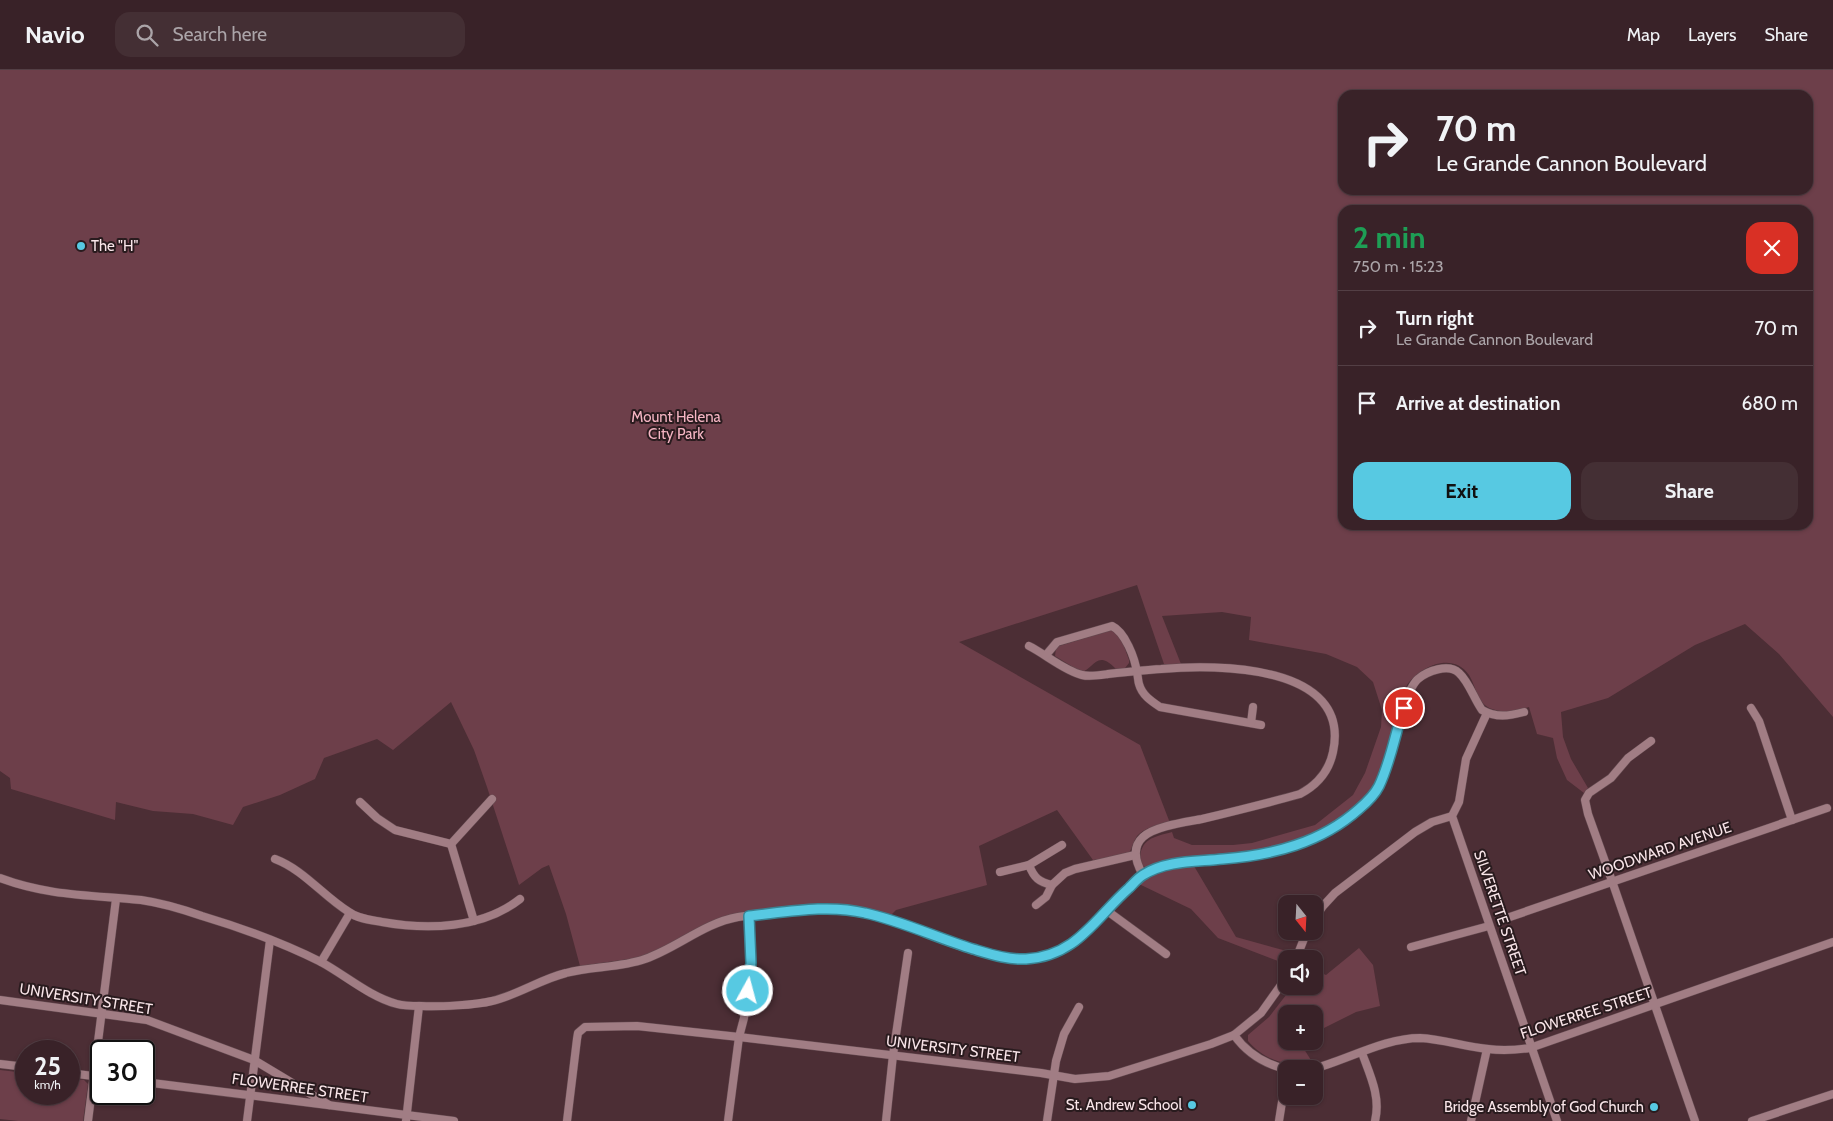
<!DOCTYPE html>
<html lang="en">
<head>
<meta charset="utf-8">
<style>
	:root { --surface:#392228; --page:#442f34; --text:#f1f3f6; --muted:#aba4a8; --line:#533f45; --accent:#57c9e2 }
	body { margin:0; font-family:Cabin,sans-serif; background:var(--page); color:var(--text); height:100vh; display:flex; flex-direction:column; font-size:19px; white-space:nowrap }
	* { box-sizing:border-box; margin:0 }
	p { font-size:16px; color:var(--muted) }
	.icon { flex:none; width:28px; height:28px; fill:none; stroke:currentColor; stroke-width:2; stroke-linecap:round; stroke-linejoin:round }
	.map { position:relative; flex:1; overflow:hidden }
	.sheet { position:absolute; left:1338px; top:135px; width:475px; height:325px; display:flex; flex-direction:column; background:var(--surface); border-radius:15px; box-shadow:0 1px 4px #0004,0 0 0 1px var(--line) }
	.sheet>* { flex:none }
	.banner { position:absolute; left:1338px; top:20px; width:475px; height:105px; border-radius:15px; box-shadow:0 1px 4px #0004,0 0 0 1px var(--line); background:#392228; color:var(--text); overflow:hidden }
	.needle { width:32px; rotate:162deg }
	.controls { position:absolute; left:1278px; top:825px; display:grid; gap:10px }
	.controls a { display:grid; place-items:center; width:45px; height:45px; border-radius:10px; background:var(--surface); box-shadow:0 1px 4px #0004,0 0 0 1px var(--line); font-size:25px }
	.speed { position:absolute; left:15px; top:970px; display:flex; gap:10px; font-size:25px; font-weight:700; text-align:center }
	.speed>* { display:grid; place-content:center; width:65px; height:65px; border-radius:50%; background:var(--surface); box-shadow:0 1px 4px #0004,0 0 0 1px var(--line); line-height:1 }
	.speed small { font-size:12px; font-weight:400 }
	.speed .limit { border:2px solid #111; border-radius:8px; background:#fff; color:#111 }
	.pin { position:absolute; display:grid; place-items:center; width:42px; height:42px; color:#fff; margin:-21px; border:2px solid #fff; border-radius:50%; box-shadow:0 1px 5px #0007 }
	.me { position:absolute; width:55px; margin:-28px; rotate:7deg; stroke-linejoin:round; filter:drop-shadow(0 0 4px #0008) }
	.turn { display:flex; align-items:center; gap:18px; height:105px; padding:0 15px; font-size:22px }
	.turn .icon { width:65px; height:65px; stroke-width:2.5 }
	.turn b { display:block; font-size:35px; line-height:42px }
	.round { display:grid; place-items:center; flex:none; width:52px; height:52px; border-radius:15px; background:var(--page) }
	.headline { display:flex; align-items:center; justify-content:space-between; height:85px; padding:0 15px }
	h1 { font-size:30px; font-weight:800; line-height:38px; color:#1e9e55 }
	.action { display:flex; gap:10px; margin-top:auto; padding:10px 15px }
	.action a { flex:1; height:58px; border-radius:15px; background:var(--accent); color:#111; font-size:20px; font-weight:800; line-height:58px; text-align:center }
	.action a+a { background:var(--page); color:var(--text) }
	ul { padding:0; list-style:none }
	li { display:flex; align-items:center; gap:15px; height:75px; padding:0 15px; border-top:1px solid var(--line) }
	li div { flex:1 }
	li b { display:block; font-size:19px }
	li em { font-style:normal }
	header { display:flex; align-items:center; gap:30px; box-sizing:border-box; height:70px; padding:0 25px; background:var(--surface); border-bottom:1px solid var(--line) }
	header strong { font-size:24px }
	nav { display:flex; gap:28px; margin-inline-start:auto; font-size:18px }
	.search { width:350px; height:45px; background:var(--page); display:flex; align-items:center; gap:12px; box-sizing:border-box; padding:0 18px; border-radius:15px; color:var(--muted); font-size:19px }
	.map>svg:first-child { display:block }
	.green { fill:#6d3f4a; fill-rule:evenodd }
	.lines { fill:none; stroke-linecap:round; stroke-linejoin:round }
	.minor-casing { stroke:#654b51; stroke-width:9 }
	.minor { stroke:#a17d84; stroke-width:8 }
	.route-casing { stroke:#398393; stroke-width:12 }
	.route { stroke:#57c9e2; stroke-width:9 }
	.poi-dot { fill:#57c9e2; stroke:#291b1e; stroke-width:2 }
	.labels { text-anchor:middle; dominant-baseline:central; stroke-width:4; stroke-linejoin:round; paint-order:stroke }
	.poi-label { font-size:15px; fill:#f9e5e9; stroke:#291b1e; text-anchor:end }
	.park-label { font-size:15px; fill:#f5b5c3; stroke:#291b1e }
	.street-label { font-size:15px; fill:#f9e5e9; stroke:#291b1e }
</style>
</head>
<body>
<header>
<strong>Navio</strong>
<div class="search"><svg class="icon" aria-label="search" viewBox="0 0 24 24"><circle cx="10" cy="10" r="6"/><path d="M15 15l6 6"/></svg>Search here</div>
<nav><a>Map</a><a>Layers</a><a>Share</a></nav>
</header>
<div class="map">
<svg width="1833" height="1051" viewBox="0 0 1833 1051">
	<rect width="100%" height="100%" fill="#4c2e35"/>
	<g class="green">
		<path d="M 0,0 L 1833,0 L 1833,647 L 1779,584 L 1745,554 L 1695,575 L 1608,628 L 1561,642 L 1563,667 L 1571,689 L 1588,718 L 1584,723 L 1567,710 L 1557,688 L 1553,668 L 1537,664 L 1529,637 C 1517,640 1505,644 1492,639 C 1477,634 1476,616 1469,605 C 1452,581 1420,597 1407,615 L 1376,712 C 1348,761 1289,779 1236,785 C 1216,787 1195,785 1175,789 C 1165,790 1157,797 1147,799 L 1140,793 C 1139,769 1153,767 1172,762 L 1174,768 L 1192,775 L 1233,775 L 1252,773 L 1315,755 L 1353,725 L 1365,703 L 1381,657 L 1382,640 L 1373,612 L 1357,597 L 1326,584 L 1249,570 L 1251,547 L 1222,542 L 1162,546 L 1181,594 L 1164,594 L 1137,515 L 959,572 L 1140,675 L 1170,753 C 1159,755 1145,757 1137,766 C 1133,772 1132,779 1128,785 L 1093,790 L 1057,740 L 979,776 L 987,815 L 896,840 L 890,846 L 866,839 L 837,836 L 742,843 L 643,887 L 580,896 L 566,844 L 549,795 L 542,798 L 519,815 L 487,717 L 474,680 L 451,632 L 393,680 L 377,669 L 324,688 L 315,709 L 280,725 L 243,737 L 233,755 L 193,744 L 153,741 L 116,732 L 115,750 L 11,719 L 10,708 L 0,701 ZM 1342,25 L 1808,25 L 1808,120 L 1342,120 ZM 1342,140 L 1808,140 L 1808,455 L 1342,455 Z"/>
		<path d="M 1111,560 L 1120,565 L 1129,590 L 1129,593 L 1125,598 L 1116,599 C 1096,578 1094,600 1081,602 L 1055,586 L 1056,578 L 1059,576 Z"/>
		<path d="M 1194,796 L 1236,867 L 1294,883 L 1292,889 L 1286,889 L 1286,894 L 1218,868 L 1191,839 L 1139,814 C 1155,801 1173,797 1194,796 Z"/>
		<path d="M 1359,878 L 1373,895 L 1380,936 L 1356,942 L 1314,963 L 1314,944 L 1286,944 L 1286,971 L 1299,971 L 1314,995 C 1289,997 1265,991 1248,971 L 1248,965 L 1269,947 L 1293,916 L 1314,916 L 1314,900 L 1326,905 Z"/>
		<polygon points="0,1000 26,1003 26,1024 69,1024 69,1008 84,1010 88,1014 83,1051 18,1051 0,1049"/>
	</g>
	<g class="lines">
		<defs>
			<g id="minor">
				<path d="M 1029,576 C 1045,584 1065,601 1082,605 C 1090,607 1101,605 1108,604 C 1126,602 1144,600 1161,599 C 1217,594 1352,594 1333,682 C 1329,701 1317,715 1300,724 C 1268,733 1235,741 1202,749 C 1187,752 1155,756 1143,767 C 1131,778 1136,793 1143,805"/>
				<path d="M 1046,585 L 1057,572 L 1112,556 C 1125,562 1135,588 1137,603 C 1138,606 1138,611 1139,614 C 1142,625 1151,631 1160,637 L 1261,655"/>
				<polyline points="1751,638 1759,651 1792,750"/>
				<polyline points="1487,643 1466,689 1459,732 1452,746 1557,1051"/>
				<polyline points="1251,653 1253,637"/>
				<polyline points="1651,671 1628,688 1611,708 1589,723 1585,730 1588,744 1612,811 1695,1051"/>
				<polyline points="360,732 377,748 395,760 451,774 492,729"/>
				<polyline points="451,774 474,851"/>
				<path d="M 275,789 C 304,800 323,826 349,842 C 358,849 371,850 382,852 C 427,860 482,859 520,829"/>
				<path d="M 1029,795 C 1034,808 1039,812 1052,815 L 1065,803 L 1075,799 L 1135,785"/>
				<polyline points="1000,802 1029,795 1062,775"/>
				<path d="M 0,808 C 48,826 90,825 141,830 C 162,833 182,839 202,846 C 242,858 283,873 321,892 C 345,905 370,927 397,934 C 404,936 414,936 421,936 C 438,937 476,935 492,931 C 518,925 541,909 566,903 C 592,896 620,898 645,889 C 677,878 704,853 738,847 C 751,845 765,844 778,843 C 807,840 836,836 865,843 C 915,854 973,890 1025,889 C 1075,888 1093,849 1127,820 C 1132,815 1138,808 1145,804 C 1170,789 1201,792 1230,789 C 1274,784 1320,773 1354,743 C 1364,734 1375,725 1380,713 C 1393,684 1399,652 1409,622 C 1412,618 1414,612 1418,609 C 1427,601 1449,593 1459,603 C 1469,612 1474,629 1482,640 C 1496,648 1509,646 1524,642"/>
				<polyline points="1036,835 1046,827 1052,815"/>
				<polyline points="1106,840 1166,884"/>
				<polyline points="1314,849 1323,836 1335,823 1415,762 1432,752 1452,746"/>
				<polyline points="1501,850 1827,738"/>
				<polyline points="1411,877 1489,856"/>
				<polyline points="1296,889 1307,861"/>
				<polyline points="321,892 350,843"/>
				<polyline points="0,930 147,950 254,990 329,1035"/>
				<path d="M 1234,965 C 1247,983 1264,994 1286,999"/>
				<path d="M 1362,983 C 1370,1005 1381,1027 1375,1051"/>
				<polyline points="0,994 26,997"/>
				<path d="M 1313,999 C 1347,990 1385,968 1420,968 C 1443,969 1465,977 1488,979 C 1502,981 1517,980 1530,978 L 1833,872"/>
				<polyline points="69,1003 101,1007"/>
				<polyline points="144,1012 454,1051"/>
				<polyline points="88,1051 116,829"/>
				<polyline points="247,1051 270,870"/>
				<polyline points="406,1051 419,936"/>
				<polyline points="567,1051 577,969 578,963 585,957 637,956 739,967 1041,1003 1075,1009 1109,1006 1211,974 1234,965 1261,943 1286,908"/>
				<polyline points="728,1051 739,967 744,948 751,893 749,846"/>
				<polyline points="886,1051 893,985 908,883"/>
				<polyline points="1047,1051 1056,991 1064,964 1079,937"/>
				<polyline points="1279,1051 1286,1007"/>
				<polyline points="1471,1051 1487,979"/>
				<polyline points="1752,1051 1833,1024"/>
			</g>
		</defs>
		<use href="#minor" class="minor-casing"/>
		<use href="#minor" class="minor"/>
	</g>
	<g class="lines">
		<defs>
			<path id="route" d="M 748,921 L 751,893 L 749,846 C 787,842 828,834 865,843 C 902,851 937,868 973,879 C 990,884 1008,890 1026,889 C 1077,886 1095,848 1129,818 C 1133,814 1138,808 1143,805 C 1167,790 1196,792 1223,789 C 1273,785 1321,773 1359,739 C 1366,733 1375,724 1379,716 C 1391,691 1395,663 1404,638"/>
		</defs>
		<use href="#route" class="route-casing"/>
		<use href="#route" class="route"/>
	</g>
	<g class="poi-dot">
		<circle cx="81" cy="176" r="5"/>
		<circle cx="1192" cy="1035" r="5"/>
		<circle cx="1654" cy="1037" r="5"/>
	</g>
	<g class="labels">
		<g class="poi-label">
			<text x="91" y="176" text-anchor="start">The "H"</text>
			<text x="1182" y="1035">St. Andrew School</text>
			<text x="1644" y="1037">Bridge Assembly of God Church</text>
		</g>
		<g class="park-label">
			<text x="676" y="347">Mount Helena<tspan x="676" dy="17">City Park</tspan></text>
		</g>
		<g class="street-label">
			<text transform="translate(1660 781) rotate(-19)">WOODWARD AVENUE</text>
			<text transform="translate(1500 843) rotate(71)">SILVERETTE STREET</text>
			<text transform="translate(86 929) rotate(9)">UNIVERSITY STREET</text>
			<text transform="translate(1586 943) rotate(-18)">FLOWERREE STREET</text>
			<text transform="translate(953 979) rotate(7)">UNIVERSITY STREET</text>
			<text transform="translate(300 1018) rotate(8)">FLOWERREE STREET</text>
		</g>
	</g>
</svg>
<div class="controls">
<a><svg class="needle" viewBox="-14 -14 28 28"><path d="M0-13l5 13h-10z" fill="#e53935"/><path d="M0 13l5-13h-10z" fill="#aba4a8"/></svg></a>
<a><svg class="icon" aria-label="sound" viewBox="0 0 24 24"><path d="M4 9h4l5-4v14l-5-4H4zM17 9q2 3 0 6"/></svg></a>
<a>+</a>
<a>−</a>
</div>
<div class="speed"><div>25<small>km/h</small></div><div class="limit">30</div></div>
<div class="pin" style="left:1404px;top:638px;background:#d93025"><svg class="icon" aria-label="arrive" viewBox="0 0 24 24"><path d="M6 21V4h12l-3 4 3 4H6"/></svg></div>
<svg class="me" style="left:748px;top:921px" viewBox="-20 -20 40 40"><circle r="17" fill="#57c9e2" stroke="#fff" stroke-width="3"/><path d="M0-11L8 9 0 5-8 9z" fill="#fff"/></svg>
<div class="banner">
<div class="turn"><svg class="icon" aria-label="right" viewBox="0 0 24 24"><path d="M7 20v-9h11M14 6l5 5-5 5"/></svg><div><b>70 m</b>Le Grande Cannon Boulevard</div></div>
</div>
<section class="sheet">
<div class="headline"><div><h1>2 min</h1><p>750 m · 15:23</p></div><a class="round" style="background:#d93025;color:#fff"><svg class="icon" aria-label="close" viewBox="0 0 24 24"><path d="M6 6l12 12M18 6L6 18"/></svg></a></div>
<ul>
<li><svg class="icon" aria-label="right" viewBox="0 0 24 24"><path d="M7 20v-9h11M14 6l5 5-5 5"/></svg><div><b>Turn right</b><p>Le Grande Cannon Boulevard</p></div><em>70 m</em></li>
<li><svg class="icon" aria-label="arrive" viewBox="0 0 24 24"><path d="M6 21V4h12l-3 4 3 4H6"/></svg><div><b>Arrive at destination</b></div><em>680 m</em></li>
</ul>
<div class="action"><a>Exit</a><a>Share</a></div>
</section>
</div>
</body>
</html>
